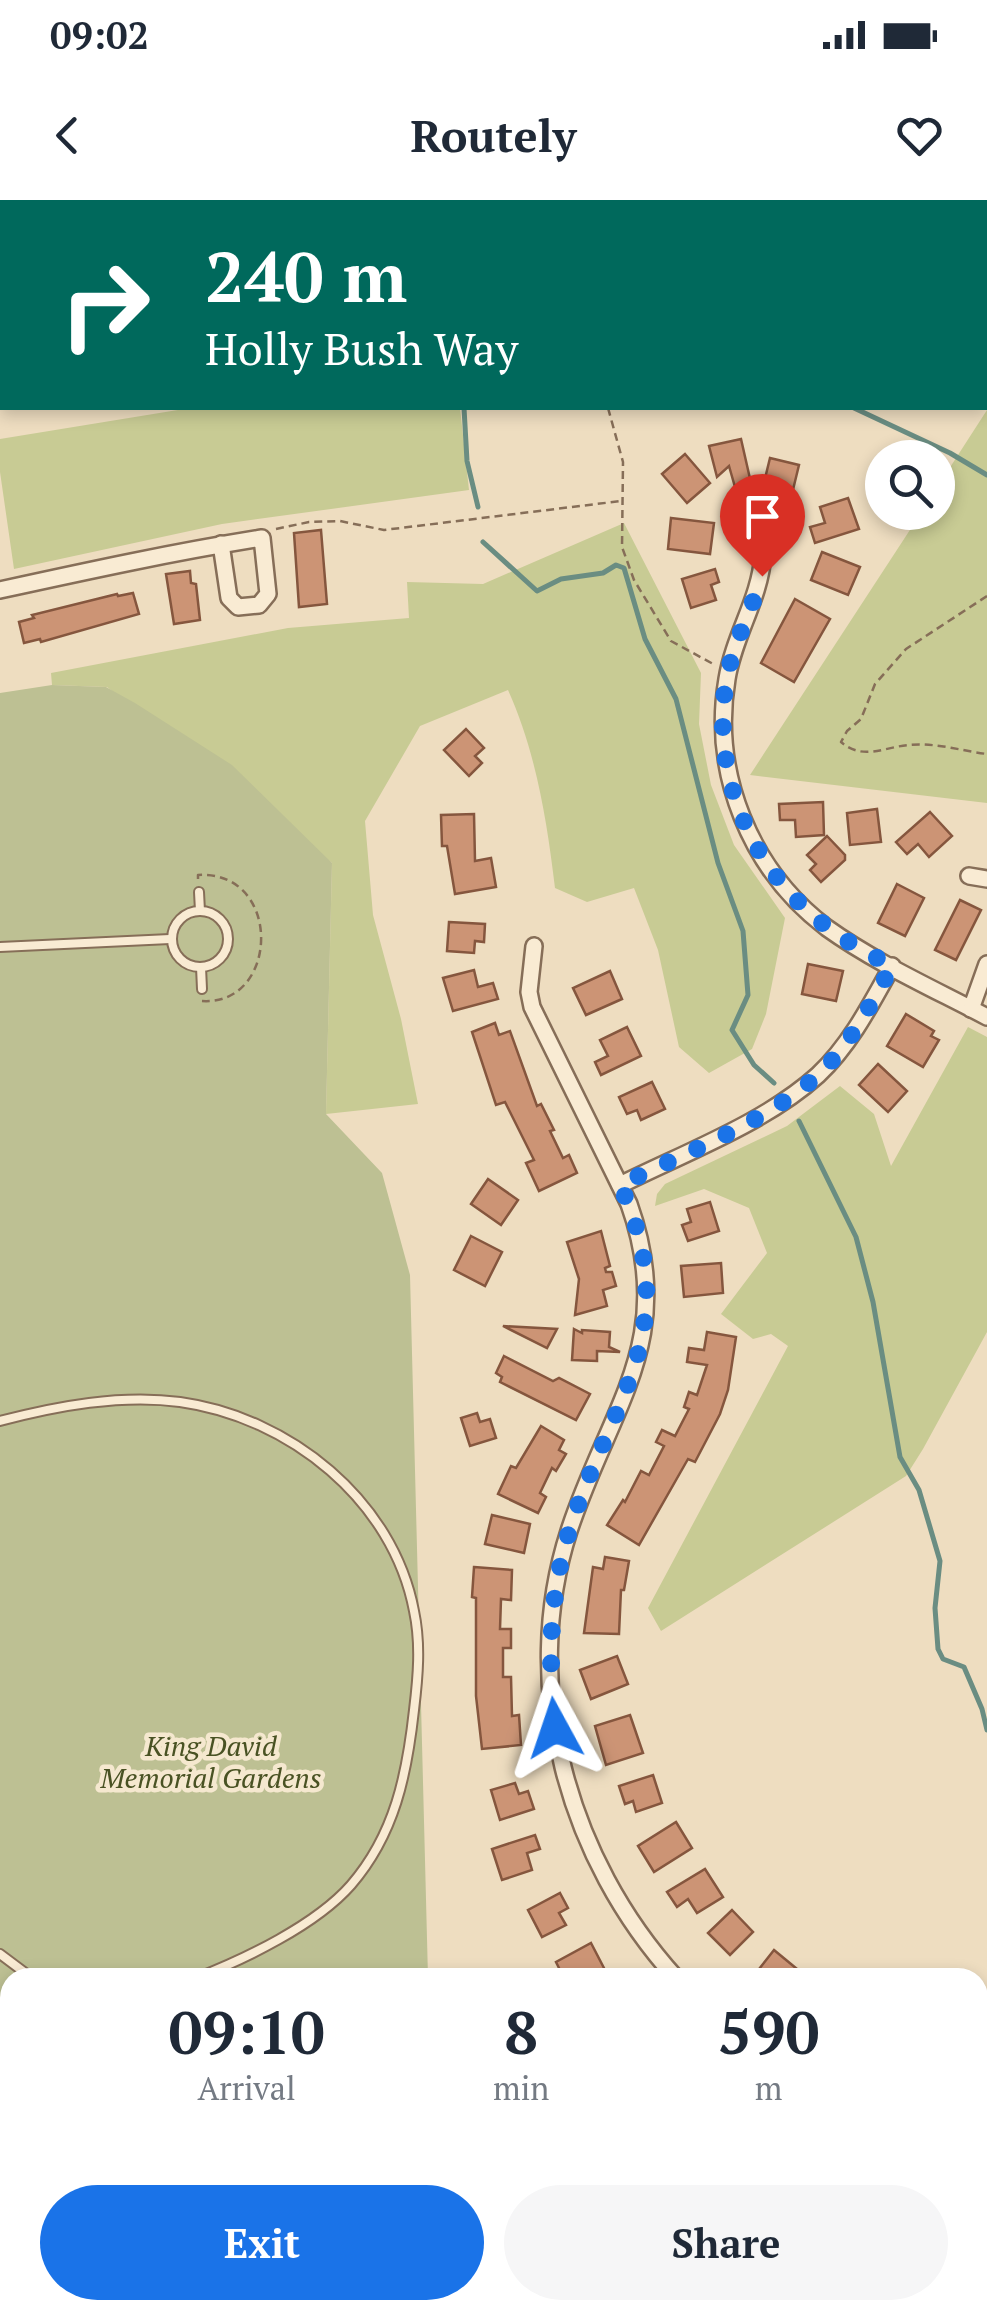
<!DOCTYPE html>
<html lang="en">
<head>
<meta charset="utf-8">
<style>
	:root { --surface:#fff; --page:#f6f6f7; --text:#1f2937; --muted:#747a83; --accent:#1a73e8 }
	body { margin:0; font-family:"PT Serif",serif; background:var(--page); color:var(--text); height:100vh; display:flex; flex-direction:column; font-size:38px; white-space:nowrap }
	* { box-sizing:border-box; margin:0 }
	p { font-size:32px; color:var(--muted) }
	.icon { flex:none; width:55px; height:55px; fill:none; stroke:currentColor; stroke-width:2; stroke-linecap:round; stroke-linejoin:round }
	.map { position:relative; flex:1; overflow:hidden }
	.drawer { position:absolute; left:0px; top:1768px; width:988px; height:352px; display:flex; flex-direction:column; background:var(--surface); border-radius:30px 30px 0 0; box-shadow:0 5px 15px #0003 }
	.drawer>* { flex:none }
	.hud { position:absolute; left:0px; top:0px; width:988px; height:210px; box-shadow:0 5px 15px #0003; background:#00695c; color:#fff; overflow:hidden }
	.buttons { position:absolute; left:865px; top:240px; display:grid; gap:20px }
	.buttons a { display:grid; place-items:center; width:90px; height:90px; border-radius:50%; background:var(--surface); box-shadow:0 5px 15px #0003; font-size:50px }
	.pin { position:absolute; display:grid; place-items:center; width:85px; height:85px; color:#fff; margin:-102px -42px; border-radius:50% 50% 50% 0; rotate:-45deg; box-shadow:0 0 10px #0007 }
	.pin .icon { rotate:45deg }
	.me { position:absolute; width:110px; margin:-55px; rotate:355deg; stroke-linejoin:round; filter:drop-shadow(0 0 8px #0008) }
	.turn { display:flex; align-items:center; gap:35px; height:210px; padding:0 40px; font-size:45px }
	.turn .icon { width:130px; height:130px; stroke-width:2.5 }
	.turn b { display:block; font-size:70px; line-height:85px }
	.eta { display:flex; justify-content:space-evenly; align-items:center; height:170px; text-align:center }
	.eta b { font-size:60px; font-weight:600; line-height:70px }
	.button { display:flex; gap:20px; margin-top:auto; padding:20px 40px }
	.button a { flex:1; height:115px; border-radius:60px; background:var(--accent); color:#fff; font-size:40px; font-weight:600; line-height:115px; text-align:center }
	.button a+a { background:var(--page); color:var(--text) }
	.status { display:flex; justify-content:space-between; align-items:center; height:70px; padding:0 50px; background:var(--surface); direction:ltr }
	.status svg { height:28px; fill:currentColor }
	header { display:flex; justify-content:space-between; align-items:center; height:130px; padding:0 40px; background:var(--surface); font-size:45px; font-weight:600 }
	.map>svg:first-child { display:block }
	.green { fill:#c8cb94 }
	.cemetery { fill:#bdc093 }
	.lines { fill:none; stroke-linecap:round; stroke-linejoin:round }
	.stream { stroke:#6a8d82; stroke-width:5 }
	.building { fill:#cc9475; stroke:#85563e; stroke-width:2.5 }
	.lane-casing { stroke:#866e58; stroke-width:12 }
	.street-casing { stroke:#866e58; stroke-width:20 }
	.secondary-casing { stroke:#684f3b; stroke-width:25 }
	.path { stroke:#866e58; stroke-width:2.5; stroke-dasharray:8 5; stroke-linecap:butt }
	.lane { stroke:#f9ebd3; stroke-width:8 }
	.street { stroke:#f9ebd3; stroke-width:15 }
	.secondary { stroke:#f9ebd3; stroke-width:20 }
	.route { stroke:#1a73e8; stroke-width:18; stroke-dasharray:0 32.4 }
	.labels { text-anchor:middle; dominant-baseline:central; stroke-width:9; stroke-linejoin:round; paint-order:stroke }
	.park-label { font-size:28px; font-style:italic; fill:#495223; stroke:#f5e8cf }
</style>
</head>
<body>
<div class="status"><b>09:02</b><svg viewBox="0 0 49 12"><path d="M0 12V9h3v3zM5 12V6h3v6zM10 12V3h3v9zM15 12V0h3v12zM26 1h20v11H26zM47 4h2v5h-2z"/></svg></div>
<header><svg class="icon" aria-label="back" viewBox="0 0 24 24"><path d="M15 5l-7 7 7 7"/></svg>Routely<svg class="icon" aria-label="heart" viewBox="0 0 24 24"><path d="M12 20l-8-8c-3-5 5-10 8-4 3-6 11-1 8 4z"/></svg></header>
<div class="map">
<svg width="987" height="2119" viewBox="0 0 987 2119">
	<rect width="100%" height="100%" fill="#eeddc0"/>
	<g class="green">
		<polygon points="190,208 460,208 469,290 222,324 14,369 0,272 0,239"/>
		<polygon points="987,210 987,603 750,575 921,313 938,312 938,286"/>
		<path d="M 624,323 L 701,473 L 699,524 L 711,585 L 734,645 L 785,718 L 766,814 L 752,849 L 709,873 L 679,847 L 658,750 L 634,688 L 587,702 L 555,688 C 547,621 536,552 508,490 L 420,526 L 365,621 L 373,715 L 401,819 L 418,904 L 326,914 L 332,663 L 107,487 L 52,485 L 51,473 L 288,428 L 409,418 L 407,382 L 483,384 Z"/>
		<polygon points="968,827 987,837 987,1132 923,1249 906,1276 661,1431 648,1408 788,1146 771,1134 753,1139 721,1114 767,1053 749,1008 704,989 655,1006 657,994 665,984 787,926 840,886 874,914 891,966"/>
	</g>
	<polygon class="cemetery" points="52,485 106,487 135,503 232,565 332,663 326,914 382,973 410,1075 428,1777 10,1778 10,1833 0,1828 0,493"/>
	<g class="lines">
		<g class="stream">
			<polyline points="497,2 498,0"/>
			<polyline points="464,208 467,261 478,307"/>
			<polyline points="854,208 950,253 987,275"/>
			<polyline points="483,342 537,391 561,379 603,373 616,365 624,368 645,439 676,499 718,663 743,731 748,795 732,830 754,865 774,883"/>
			<polyline points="799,921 856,1037 873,1102 900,1257 919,1290 940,1361 935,1408 938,1449 943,1459 964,1467 982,1509 987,1530"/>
		</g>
	</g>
	<g class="building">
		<polygon points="741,239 751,283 735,287 729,266 717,277 709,246"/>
		<polygon points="685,254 710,283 687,303 662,274"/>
		<polygon points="770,258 799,265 790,302 761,295"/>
		<polygon points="848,298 859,329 815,343 810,327 825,323 820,307"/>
		<polygon points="671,318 714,323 710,354 668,349"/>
		<polygon points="321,330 327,404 299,407 294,333"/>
		<polygon points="822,352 860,367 848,395 811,380"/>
		<polygon points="715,369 719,382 711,385 716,400 691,408 682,379"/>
		<polygon points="190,371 191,383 196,384 200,420 174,424 166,374"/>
		<polygon points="133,393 139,414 41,442 40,439 24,443 19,422 34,418 32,415 117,394 118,396"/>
		<polygon points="795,399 830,419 794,482 761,463"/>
		<polygon points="466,529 484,548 475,556 482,563 469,576 444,550"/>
		<polygon points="823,602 824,635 796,637 795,620 780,620 779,604"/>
		<polygon points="877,609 881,642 850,645 847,613"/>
		<polygon points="930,612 952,636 929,657 918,644 907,654 896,642"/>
		<polygon points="474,614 475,661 491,658 496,687 455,694 447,646 442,646 441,615"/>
		<polygon points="827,636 845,655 845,660 821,682 810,670 816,664 807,655"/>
		<polygon points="897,684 924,698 905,736 878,723"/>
		<polygon points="960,700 981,710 956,760 935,750"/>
		<polygon points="449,722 485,724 484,742 475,741 474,753 447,751"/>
		<polygon points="808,764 843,771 836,801 802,794"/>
		<polygon points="474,770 478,787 493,783 498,799 453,811 443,778"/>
		<polygon points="610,771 622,799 586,815 573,788"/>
		<polygon points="906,814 934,831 931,836 939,840 923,867 887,846"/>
		<polygon points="495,823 499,835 510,831 537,906 541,904 554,930 550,931 563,958 569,955 577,973 539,991 526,963 534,960 505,902 496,905 472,832"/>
		<polygon points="627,827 641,856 601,875 595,862 608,856 600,840"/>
		<polygon points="878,864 907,891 888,912 859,885"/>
		<polygon points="652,882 665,909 641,920 637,910 627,914 619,897"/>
		<polygon points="488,979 518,1000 501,1025 471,1004"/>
		<polygon points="710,1002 719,1031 688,1041 682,1025 691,1022 687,1009"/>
		<polygon points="601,1031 610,1066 605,1068 606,1072 612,1072 616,1086 603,1090 607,1106 575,1115 579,1079 567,1042"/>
		<polygon points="471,1036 502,1052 485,1086 454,1070"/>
		<polygon points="721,1063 723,1093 684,1097 681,1066"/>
		<polygon points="503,1126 557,1129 547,1148"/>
		<polygon points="574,1129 582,1133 582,1130 610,1132 609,1147 620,1152 597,1151 597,1161 572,1160"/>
		<polygon points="707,1132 736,1137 728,1190 720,1214 695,1262 688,1259 639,1345 607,1325 623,1300 625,1302 641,1271 649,1275 664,1246 656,1242 662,1230 675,1236 689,1209 684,1207 689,1192 697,1195 707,1165 687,1162 689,1148 704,1150"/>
		<polygon points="504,1156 553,1181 559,1178 590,1194 576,1220 500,1182 502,1177 496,1173"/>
		<polygon points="477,1213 480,1222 490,1219 496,1238 470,1246 461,1218"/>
		<polygon points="541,1226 564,1240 559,1250 566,1254 556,1271 552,1268 540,1293 546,1297 538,1313 498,1294 511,1266 516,1268"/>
		<polygon points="492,1315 530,1324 524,1353 485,1344"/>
		<polygon points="605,1357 629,1361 624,1390 621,1390 619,1434 584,1433 593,1367 603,1369"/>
		<polygon points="474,1367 512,1370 511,1400 501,1399 500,1429 511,1429 511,1448 503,1448 503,1477 511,1477 512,1516 519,1515 521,1545 482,1549 476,1496 476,1398 472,1397"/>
		<polygon points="617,1456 628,1484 591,1499 580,1470"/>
		<polygon points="630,1515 643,1553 606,1565 595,1526"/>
		<polygon points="653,1575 662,1603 636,1612 633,1601 625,1604 619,1586"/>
		<polygon points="515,1583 519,1594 528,1591 534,1609 500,1620 491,1590"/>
		<polygon points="676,1622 692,1648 654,1672 638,1646"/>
		<polygon points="535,1635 540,1649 527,1653 532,1670 502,1680 492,1649"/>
		<polygon points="705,1669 723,1697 697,1713 688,1699 677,1707 667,1692"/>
		<polygon points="560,1693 568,1708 559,1713 566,1725 542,1737 528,1710"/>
		<polygon points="732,1710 753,1732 730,1755 708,1733"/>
		<polygon points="591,1743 605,1770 592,1778 564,1778 556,1762"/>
		<polygon points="774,1750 797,1769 790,1778 752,1778"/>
	</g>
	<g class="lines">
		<defs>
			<g id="lane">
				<polyline points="199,692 200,711"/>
				<circle cx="200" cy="739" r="28"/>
				<polyline points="0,747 170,739"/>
				<polyline points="201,767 202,789"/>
				<path d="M 0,1221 C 57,1206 121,1194 180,1202 C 289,1217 393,1300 414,1411 C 421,1444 418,1477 414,1510 C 407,1574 395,1634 351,1685 C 316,1725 245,1759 196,1778"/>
				<polyline points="0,1754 32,1778"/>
			</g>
			<g id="street">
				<polyline points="579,0 579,2"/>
				<polyline points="784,0 784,2"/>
				<polyline points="971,0 972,2"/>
				<polyline points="423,2 423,0"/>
				<polyline points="985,35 987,40"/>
				<polyline points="0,133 2,133"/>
				<path d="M 763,355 C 760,399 734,435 727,479 C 711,573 750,670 827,728 C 876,763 934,789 987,817"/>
				<path d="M 0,390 C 87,371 174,352 262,338 L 268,394 L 259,405 L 238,407 L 229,398 L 221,344"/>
				<polyline points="969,676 987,679"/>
				<path d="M 534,746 L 529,792 L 532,807 L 629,1004 C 678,1141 609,1208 569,1331 C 519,1486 568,1659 676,1778"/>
				<polyline points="971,809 987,764"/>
				<path d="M 620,985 C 684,953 765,923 818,875 C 850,845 871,804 892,766"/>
				<polyline points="148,2119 152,2110"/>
			</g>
			<g id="secondary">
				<polyline points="978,1945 987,1932"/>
				<polyline points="0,2015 10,2019"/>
				<polyline points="221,2110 242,2119"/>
				<polyline points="900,2119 903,2110"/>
			</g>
		</defs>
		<use href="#lane" class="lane-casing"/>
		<use href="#street" class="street-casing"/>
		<use href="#secondary" class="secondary-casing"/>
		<g class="path">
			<polyline points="872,0 873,2"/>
			<polyline points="608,208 623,262 622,347 634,380 671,441 715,465"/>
			<polyline points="276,329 309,322 340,321 384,330 621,301"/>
			<path d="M 987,396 L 906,449 L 875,484 L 861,519 L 847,531 L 841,542 C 863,561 884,547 909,545 C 933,542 963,551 987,554"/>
			<path d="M 198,679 L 198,675 C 283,670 280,806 202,801"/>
			<polyline points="978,1989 987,1977"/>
			<polyline points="932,2119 934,2110"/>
		</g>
		<use href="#lane" class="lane"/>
		<use href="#street" class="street"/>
		<use href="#secondary" class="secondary"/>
	</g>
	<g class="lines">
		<path class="route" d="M 555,1528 C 548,1461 549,1397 569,1332 C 610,1200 687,1131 620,985 C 684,953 765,923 818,875 C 850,845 871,804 892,766 C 870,754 846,742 826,726 C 750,668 709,571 727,477 C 734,441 752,410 762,376"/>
	</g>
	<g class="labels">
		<g class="park-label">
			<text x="211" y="1545">King David<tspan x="211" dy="32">Memorial Gardens</tspan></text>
		</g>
	</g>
</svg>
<div class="buttons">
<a><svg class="icon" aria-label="search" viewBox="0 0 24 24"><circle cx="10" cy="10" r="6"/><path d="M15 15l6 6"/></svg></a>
</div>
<div class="pin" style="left:762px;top:376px;background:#d93025"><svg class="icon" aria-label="arrive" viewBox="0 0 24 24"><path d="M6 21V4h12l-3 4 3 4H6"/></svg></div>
<svg class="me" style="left:555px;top:1528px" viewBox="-20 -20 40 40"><path d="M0-17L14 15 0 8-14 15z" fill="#1a73e8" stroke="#fff" stroke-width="4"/></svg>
<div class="hud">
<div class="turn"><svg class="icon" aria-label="right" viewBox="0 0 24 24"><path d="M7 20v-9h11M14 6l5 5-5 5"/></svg><div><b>240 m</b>Holly Bush Way</div></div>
</div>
<section class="drawer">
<div class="eta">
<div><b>09:10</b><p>Arrival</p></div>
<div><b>8</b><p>min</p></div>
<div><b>590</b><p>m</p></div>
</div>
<div class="button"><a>Exit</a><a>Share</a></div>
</section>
</div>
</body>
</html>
